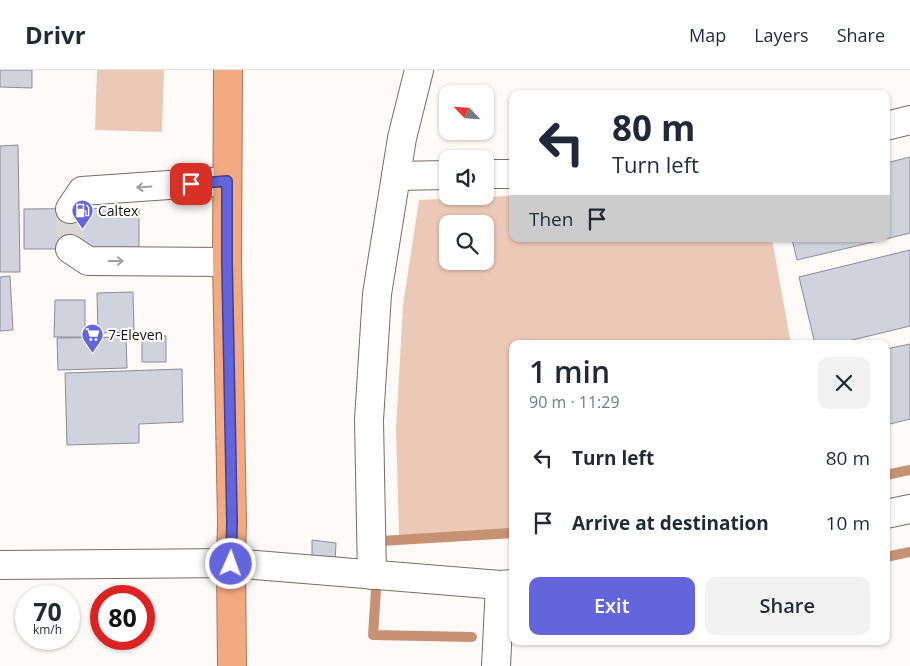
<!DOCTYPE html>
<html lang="en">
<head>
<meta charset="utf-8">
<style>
	:root { --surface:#fff; --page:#f2f2f3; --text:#1f2937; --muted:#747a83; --line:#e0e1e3; --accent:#6464dd }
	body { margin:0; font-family:"Open Sans",sans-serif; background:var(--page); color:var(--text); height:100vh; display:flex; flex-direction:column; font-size:19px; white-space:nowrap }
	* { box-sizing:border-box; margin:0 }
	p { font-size:16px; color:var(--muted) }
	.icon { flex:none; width:28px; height:28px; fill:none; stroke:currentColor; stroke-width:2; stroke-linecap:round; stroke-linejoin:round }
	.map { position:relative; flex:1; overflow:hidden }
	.details { position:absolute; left:509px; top:270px; width:381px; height:305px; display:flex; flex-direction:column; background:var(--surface); border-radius:10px; box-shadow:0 1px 4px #0004 }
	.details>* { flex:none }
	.top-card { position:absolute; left:509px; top:20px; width:381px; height:152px; border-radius:10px; box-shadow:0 1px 4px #0004; background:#fff; color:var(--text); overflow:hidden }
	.needle { width:32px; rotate:295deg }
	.fabs { position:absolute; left:439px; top:15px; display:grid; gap:10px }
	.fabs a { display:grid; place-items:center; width:55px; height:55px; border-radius:10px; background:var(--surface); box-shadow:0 1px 4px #0004; font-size:25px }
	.speed { position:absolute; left:15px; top:515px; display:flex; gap:10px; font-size:25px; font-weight:700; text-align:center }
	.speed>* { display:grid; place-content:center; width:65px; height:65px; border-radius:50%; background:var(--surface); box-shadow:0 1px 4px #0004; line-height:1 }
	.speed small { font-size:12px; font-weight:400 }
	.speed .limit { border:8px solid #d22; background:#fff; color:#111 }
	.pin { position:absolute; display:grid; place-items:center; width:42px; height:42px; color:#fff; margin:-21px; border-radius:10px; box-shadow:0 2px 8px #0006 }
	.me { position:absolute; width:55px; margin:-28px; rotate:2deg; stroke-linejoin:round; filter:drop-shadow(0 0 4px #0008) }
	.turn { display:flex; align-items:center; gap:18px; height:105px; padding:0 20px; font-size:22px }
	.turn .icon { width:65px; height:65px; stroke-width:2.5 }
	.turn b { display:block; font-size:35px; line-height:42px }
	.then { display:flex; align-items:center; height:48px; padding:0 20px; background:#0003; gap:10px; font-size:19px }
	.round { display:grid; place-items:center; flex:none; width:52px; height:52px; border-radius:10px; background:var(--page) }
	.overview { display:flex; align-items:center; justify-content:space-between; height:85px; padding:0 20px }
	h1 { font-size:30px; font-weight:600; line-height:38px }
	.button { display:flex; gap:10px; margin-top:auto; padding:10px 20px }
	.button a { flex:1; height:58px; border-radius:10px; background:var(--accent); color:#fff; font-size:20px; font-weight:600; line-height:58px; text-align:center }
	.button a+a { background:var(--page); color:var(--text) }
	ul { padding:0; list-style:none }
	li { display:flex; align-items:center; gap:15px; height:65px; padding:0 20px }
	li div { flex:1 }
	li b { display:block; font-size:19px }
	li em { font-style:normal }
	header { display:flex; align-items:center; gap:30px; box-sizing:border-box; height:70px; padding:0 25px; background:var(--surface); border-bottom:1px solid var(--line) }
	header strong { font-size:24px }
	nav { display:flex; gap:28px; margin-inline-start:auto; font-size:18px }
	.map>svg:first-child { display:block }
	.grass { fill:#ecc8b6; fill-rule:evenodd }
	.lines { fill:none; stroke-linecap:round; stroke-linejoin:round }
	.stream { stroke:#c79174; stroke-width:10 }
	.building { fill:#d0d2dd; stroke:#8b8c97 }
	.minor-tunnel { stroke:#dbd7d4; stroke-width:28; stroke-dasharray:28 14; stroke-linecap:butt }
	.minor-casing { stroke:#776c67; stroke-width:30 }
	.highway-casing { stroke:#a67559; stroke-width:30 }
	.minor { stroke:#fff; stroke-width:28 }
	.highway { stroke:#f4aa81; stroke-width:28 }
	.oneway { stroke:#a2a09f }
	.route-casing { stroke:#414190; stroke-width:12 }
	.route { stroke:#6464dd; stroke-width:9 }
	.labels { text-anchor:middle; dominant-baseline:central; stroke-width:4; stroke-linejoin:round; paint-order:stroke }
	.poi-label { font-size:14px; fill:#161210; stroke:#fff; text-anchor:start }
</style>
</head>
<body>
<header>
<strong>Drivr</strong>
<nav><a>Map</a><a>Layers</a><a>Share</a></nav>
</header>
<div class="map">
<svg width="910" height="596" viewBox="0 0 910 596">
	<rect width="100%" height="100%" fill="#fefaf7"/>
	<g class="grass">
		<polygon points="97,0 164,0 162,62 95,60"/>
		<path d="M 512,126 L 512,169 L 772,169 L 791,274 L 512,274 L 512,466 L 399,465 L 396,359 L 403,235 L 419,130 ZM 448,154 L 485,154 L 485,191 L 448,191 Z"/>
	</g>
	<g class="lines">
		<g class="stream">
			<polyline points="886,405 910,400"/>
			<polyline points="380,479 381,471 512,463"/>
			<polyline points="886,487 910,482"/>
			<polyline points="376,520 373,565 472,567"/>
		</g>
	</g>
	<g class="building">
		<polygon points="0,0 32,0 32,18 0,17"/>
		<polygon points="18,75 20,202 0,202 0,76"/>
		<polygon points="910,87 910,163 886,169 886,93"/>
		<polygon points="139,138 139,179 24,179 24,139"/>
		<polygon points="792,169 886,169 797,190"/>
		<polygon points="910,180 910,256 836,274 815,274 799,207"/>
		<polygon points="10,206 13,260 0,261 0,207"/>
		<polygon points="133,222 134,262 98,263 97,223"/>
		<polygon points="55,230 85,230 85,267 54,267"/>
		<rect x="142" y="266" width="24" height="26"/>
		<polygon points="126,267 127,298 58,300 57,268"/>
		<polygon points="910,274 910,349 886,355 886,279"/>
		<polygon points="182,299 183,352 139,354 139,373 67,375 65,303"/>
		<polygon points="312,470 336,473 335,491 312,489"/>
	</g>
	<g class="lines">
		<polyline class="minor-tunnel" points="70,139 70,179"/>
		<defs>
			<g id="minor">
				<polyline points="886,56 910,50"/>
				<polyline points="485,104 512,104"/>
				<polyline points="396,106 448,105"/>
				<polyline points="70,139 82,121 227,111"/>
				<polyline points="70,179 88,191 227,192"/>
				<polyline points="886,444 910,439"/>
				<polyline points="0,495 231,493 500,515 512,514"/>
				<polyline points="372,505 369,350 377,224 402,68 419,0"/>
				<polyline points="496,596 500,515"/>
			</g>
			<polyline id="highway" points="228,0 227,192 232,452 231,493 232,596"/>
		</defs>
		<use href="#minor" class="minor-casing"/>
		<use href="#highway" class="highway-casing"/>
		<use href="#minor" class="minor"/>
		<use href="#highway" class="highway"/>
	</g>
	<defs><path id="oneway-shaft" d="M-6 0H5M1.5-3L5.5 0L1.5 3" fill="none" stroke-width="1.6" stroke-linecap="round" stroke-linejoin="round" transform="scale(1.25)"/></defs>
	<g class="oneway">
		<use href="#oneway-shaft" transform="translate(144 117) rotate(176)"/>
		<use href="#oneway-shaft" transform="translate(116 191)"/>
	</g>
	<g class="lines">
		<defs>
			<polyline id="route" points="191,114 227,111 227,192 232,452 231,494"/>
		</defs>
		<use href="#route" class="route-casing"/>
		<use href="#route" class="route"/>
	</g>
	<defs>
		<symbol id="fuel-pin" viewBox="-11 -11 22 30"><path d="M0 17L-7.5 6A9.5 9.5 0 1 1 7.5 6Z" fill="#6464dd" stroke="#fff"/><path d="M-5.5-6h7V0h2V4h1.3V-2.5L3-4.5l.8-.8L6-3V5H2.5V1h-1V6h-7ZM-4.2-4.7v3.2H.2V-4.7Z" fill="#fff"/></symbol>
		<symbol id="supermarket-pin" viewBox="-11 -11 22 30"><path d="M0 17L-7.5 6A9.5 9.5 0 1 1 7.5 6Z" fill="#6464dd" stroke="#fff"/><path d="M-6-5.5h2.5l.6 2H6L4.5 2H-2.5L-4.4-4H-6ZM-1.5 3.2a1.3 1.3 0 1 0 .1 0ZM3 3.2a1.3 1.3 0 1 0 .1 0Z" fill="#fff"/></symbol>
	</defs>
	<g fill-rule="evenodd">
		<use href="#fuel-pin" x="70" y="128" width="25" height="34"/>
		<use href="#supermarket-pin" x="80" y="252" width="25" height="34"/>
	</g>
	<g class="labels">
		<g class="poi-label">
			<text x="98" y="140">Caltex</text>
			<text x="108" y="264">7-Eleven</text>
		</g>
	</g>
</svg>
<div class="fabs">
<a><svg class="needle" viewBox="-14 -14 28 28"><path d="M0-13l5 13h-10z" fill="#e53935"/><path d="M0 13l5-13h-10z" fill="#747a83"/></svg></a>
<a><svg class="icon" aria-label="sound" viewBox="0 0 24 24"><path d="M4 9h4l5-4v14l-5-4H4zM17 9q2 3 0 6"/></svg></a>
<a><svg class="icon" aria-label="search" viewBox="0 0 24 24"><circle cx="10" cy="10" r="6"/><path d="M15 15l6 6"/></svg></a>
</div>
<div class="speed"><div>70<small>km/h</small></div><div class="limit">80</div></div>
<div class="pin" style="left:191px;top:114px;background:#d93025"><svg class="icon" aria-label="arrive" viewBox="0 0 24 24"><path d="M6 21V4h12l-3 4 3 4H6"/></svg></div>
<svg class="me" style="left:231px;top:494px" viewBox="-20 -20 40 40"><circle r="17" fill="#6464dd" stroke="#fff" stroke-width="3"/><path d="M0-11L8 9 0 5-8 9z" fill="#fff"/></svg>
<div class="top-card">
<div class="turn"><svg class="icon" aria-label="left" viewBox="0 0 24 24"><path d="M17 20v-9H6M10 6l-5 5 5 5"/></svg><div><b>80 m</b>Turn left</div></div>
<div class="then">Then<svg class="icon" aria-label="arrive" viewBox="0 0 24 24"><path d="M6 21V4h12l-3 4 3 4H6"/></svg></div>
</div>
<section class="details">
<div class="overview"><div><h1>1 min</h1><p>90 m · 11:29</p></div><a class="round"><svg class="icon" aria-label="close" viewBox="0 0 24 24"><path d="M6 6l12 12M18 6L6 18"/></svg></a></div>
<ul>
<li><svg class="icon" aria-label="left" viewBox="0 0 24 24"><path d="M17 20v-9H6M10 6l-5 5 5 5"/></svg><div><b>Turn left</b></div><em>80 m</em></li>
<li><svg class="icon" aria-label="arrive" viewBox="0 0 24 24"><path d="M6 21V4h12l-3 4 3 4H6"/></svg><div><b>Arrive at destination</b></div><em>10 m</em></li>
</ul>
<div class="button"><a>Exit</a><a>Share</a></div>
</section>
</div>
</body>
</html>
